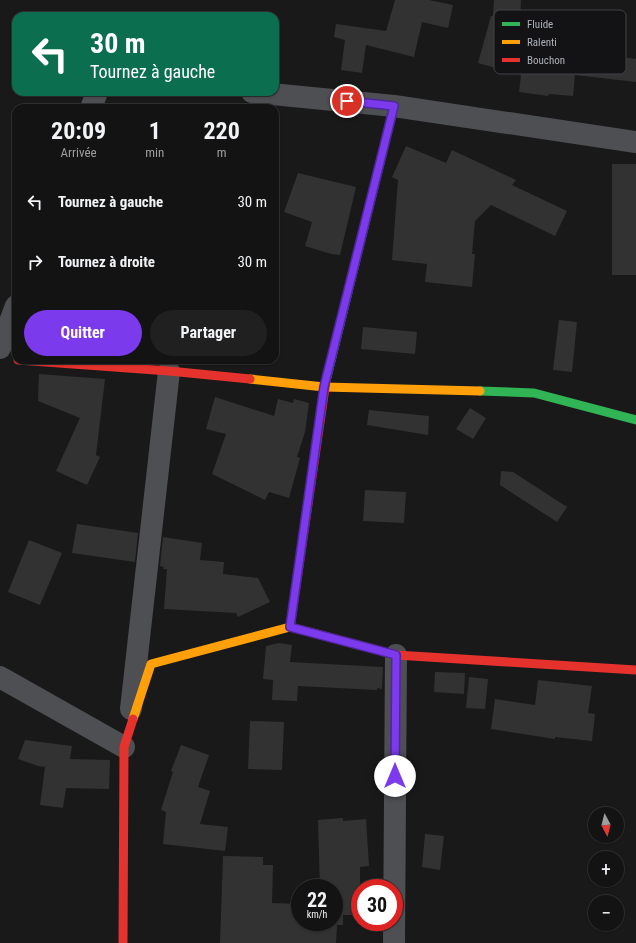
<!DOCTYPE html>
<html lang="fr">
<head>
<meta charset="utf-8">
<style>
	:root { --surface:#131313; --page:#202021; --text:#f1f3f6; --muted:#9d9ea0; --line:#323233; --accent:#7c3aed }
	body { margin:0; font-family:"Roboto Condensed",sans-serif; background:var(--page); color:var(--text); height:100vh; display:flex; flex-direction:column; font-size:15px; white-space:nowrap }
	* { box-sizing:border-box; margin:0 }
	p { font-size:13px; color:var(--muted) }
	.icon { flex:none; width:22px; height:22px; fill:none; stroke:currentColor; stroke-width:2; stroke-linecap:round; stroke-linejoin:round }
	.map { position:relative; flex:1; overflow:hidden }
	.details { position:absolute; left:12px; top:104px; width:267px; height:260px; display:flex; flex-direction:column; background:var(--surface); border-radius:12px; box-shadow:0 1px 3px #0004,0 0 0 1px var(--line) }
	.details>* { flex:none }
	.banner { position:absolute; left:12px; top:12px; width:267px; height:84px; border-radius:12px; box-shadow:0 1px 3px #0004,0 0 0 1px var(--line); background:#0b6e4f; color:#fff; overflow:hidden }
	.needle { width:26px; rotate:173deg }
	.tools { position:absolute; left:588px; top:807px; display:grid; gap:8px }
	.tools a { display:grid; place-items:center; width:36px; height:36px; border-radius:50%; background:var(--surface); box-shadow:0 1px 3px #0004,0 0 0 1px var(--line); font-size:20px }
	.speed { position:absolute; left:291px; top:879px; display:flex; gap:8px; font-size:20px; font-weight:700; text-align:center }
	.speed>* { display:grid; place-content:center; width:52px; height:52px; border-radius:50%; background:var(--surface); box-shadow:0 1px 3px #0004,0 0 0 1px var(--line); line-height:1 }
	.speed small { font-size:10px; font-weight:400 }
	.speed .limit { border:6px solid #d22; background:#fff; color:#111 }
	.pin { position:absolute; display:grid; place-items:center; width:34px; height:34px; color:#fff; margin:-17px; border:2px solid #fff; border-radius:50%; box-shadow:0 1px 4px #0007 }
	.me { position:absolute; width:44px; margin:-22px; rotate:0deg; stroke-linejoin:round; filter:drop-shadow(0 0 3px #0008) }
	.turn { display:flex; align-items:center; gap:14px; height:84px; padding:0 12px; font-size:18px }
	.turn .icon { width:52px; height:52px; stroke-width:2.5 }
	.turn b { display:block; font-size:28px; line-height:34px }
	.eta { display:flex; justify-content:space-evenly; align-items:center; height:68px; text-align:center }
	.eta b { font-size:24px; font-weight:700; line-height:28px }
	.cta { display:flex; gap:8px; margin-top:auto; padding:8px 12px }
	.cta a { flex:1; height:46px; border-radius:24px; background:var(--accent); color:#fff; font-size:16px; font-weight:700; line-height:46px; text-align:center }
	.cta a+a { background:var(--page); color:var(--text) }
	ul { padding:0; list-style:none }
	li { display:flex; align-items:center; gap:12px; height:60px; padding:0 12px }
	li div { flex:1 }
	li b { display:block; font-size:15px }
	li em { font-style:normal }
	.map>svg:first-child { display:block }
	.building { fill:#323233 }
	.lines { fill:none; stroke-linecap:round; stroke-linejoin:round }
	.street { stroke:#4e4f52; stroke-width:22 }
	.fast { stroke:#30b455; stroke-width:9 }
	.slow { stroke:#ff9f0a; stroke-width:9 }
	.jam { stroke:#e5322d; stroke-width:9 }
	.route-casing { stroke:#51269a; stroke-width:10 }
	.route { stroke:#7c3aed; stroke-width:7 }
	.key { fill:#131315; stroke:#414246; stroke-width:1 }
	.key-label { font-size:11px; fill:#acb1b9 }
</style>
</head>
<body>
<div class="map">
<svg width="636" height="943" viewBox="0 0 636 943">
	<rect width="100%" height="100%" fill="#191919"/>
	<g class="building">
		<polygon points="395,0 429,0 453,5 448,28 422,22 414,57 366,45 362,73 341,70 345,40 334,37 336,24 386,31"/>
		<polygon points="494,0 521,0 519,46 556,50 559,29 609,36 606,55 636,59 636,82 575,75 573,96 549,94 548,96 519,92 521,75 478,63 491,16 493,16"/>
		<polygon points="406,146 446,163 452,150 516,180 512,185 567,211 555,236 491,205 475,221 472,254 475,254 472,287 425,282 427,264 392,260 398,180 392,177"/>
		<rect x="612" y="164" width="24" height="111"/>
		<polygon points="298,173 356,187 340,255 331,254 305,246 312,222 284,212"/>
		<polygon points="559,320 577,322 572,372 553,370"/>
		<polygon points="363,327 417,332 415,354 361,349"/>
		<polygon points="39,374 105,379 96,455 100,457 87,485 56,471 80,418 38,401"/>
		<polygon points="215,397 274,416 278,399 293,403 294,399 309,403 305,432 297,457 300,458 289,498 269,492 265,500 212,474 226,434 206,429"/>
		<polygon points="470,408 486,418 473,439 456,429"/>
		<polygon points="369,410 429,416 428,435 367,425"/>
		<polygon points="501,471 513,472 567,507 557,522 500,485"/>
		<polygon points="365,490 406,492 404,523 363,521"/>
		<polygon points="77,524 138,533 135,562 72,553"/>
		<polygon points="163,537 202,543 200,560 224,562 223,574 258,578 270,602 238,617 236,613 164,609 167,569 163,569 164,567 160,566"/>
		<polygon points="29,540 62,553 40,605 8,592"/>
		<polygon points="279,643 292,645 290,662 383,667 382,689 377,688 377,690 298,686 297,701 272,700 273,680 263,679 266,646"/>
		<polygon points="435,672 465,673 464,694 434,692"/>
		<polygon points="469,677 488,679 485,709 466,708"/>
		<polygon points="538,680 592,686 588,713 595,714 592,741 555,737 555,739 491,729 495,699 535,705"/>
		<polygon points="250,721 284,722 282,770 248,769"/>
		<polygon points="25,740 72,746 70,759 110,760 109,789 66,788 63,808 40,805 45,767 38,766 18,759"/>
		<polygon points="181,745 209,755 198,787 210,791 200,824 228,827 225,851 163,844 166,812 161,810 173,772 171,771"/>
		<polygon points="343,818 343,821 366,819 369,866 360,867 360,915 343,915 343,925 337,925 336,943 220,943 223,856 263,857 263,865 273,865 272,903 300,904 300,922 334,922 334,888 320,888 318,820"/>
		<polygon points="425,834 444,836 440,870 422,867"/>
	</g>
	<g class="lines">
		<g class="street">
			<polyline points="252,92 394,106 636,142"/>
			<polyline points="91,108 97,92"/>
			<polyline points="0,348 16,306"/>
			<polyline points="0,677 124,747"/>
			<polyline points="131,709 169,371"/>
			<polyline points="394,943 396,655"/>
		</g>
		<g class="fast">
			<polyline points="326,381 394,106"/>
			<polyline points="480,391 534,393 636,420"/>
		</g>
		<g class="slow">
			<polyline points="250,379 324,387 480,391"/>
			<polyline points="133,719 151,664 290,627 317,634"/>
		</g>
		<g class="jam">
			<polyline points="18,360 169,371 250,379"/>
			<polyline points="290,627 326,381"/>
			<polyline points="317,634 396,655 636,670"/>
			<polyline points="123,943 124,747 133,719"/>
		</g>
	</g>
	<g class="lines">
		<defs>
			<polyline id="route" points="347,101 394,106 324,387 290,627 396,655 395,776"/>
		</defs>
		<use href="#route" class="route-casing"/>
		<use href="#route" class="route"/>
	</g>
	<rect x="494" y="10" width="132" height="64" rx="6" class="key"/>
	<rect x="502" y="22" width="18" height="4" fill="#30b455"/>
	<rect x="502" y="40" width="18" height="4" fill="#ff9f0a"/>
	<rect x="502" y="58" width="18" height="4" fill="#e5322d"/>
	<g class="key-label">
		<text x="527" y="28">Fluide</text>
		<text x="527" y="46">Ralenti</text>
		<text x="527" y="64">Bouchon</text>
	</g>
</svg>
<div class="tools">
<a><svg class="needle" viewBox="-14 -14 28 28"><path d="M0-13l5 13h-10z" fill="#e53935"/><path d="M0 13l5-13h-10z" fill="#9d9ea0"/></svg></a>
<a>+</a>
<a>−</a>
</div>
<div class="speed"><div>22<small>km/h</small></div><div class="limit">30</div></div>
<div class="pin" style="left:347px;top:101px;background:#d93025"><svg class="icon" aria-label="arrive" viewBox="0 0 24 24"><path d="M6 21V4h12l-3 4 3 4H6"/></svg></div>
<svg class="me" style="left:395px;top:776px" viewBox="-20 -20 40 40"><circle r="19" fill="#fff"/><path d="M0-13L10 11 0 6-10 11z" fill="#7c3aed"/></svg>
<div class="banner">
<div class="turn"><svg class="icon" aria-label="left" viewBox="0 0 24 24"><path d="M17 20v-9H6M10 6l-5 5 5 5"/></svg><div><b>30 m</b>Tournez à gauche</div></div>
</div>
<section class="details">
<div class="eta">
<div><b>20:09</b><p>Arrivée</p></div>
<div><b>1</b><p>min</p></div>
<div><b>220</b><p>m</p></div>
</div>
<ul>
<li><svg class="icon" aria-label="left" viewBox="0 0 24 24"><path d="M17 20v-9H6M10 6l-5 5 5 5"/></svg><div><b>Tournez à gauche</b></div><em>30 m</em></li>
<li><svg class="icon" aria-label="right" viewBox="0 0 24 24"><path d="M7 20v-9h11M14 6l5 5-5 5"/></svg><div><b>Tournez à droite</b></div><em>30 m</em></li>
</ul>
<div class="cta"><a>Quitter</a><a>Partager</a></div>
</section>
</div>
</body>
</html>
